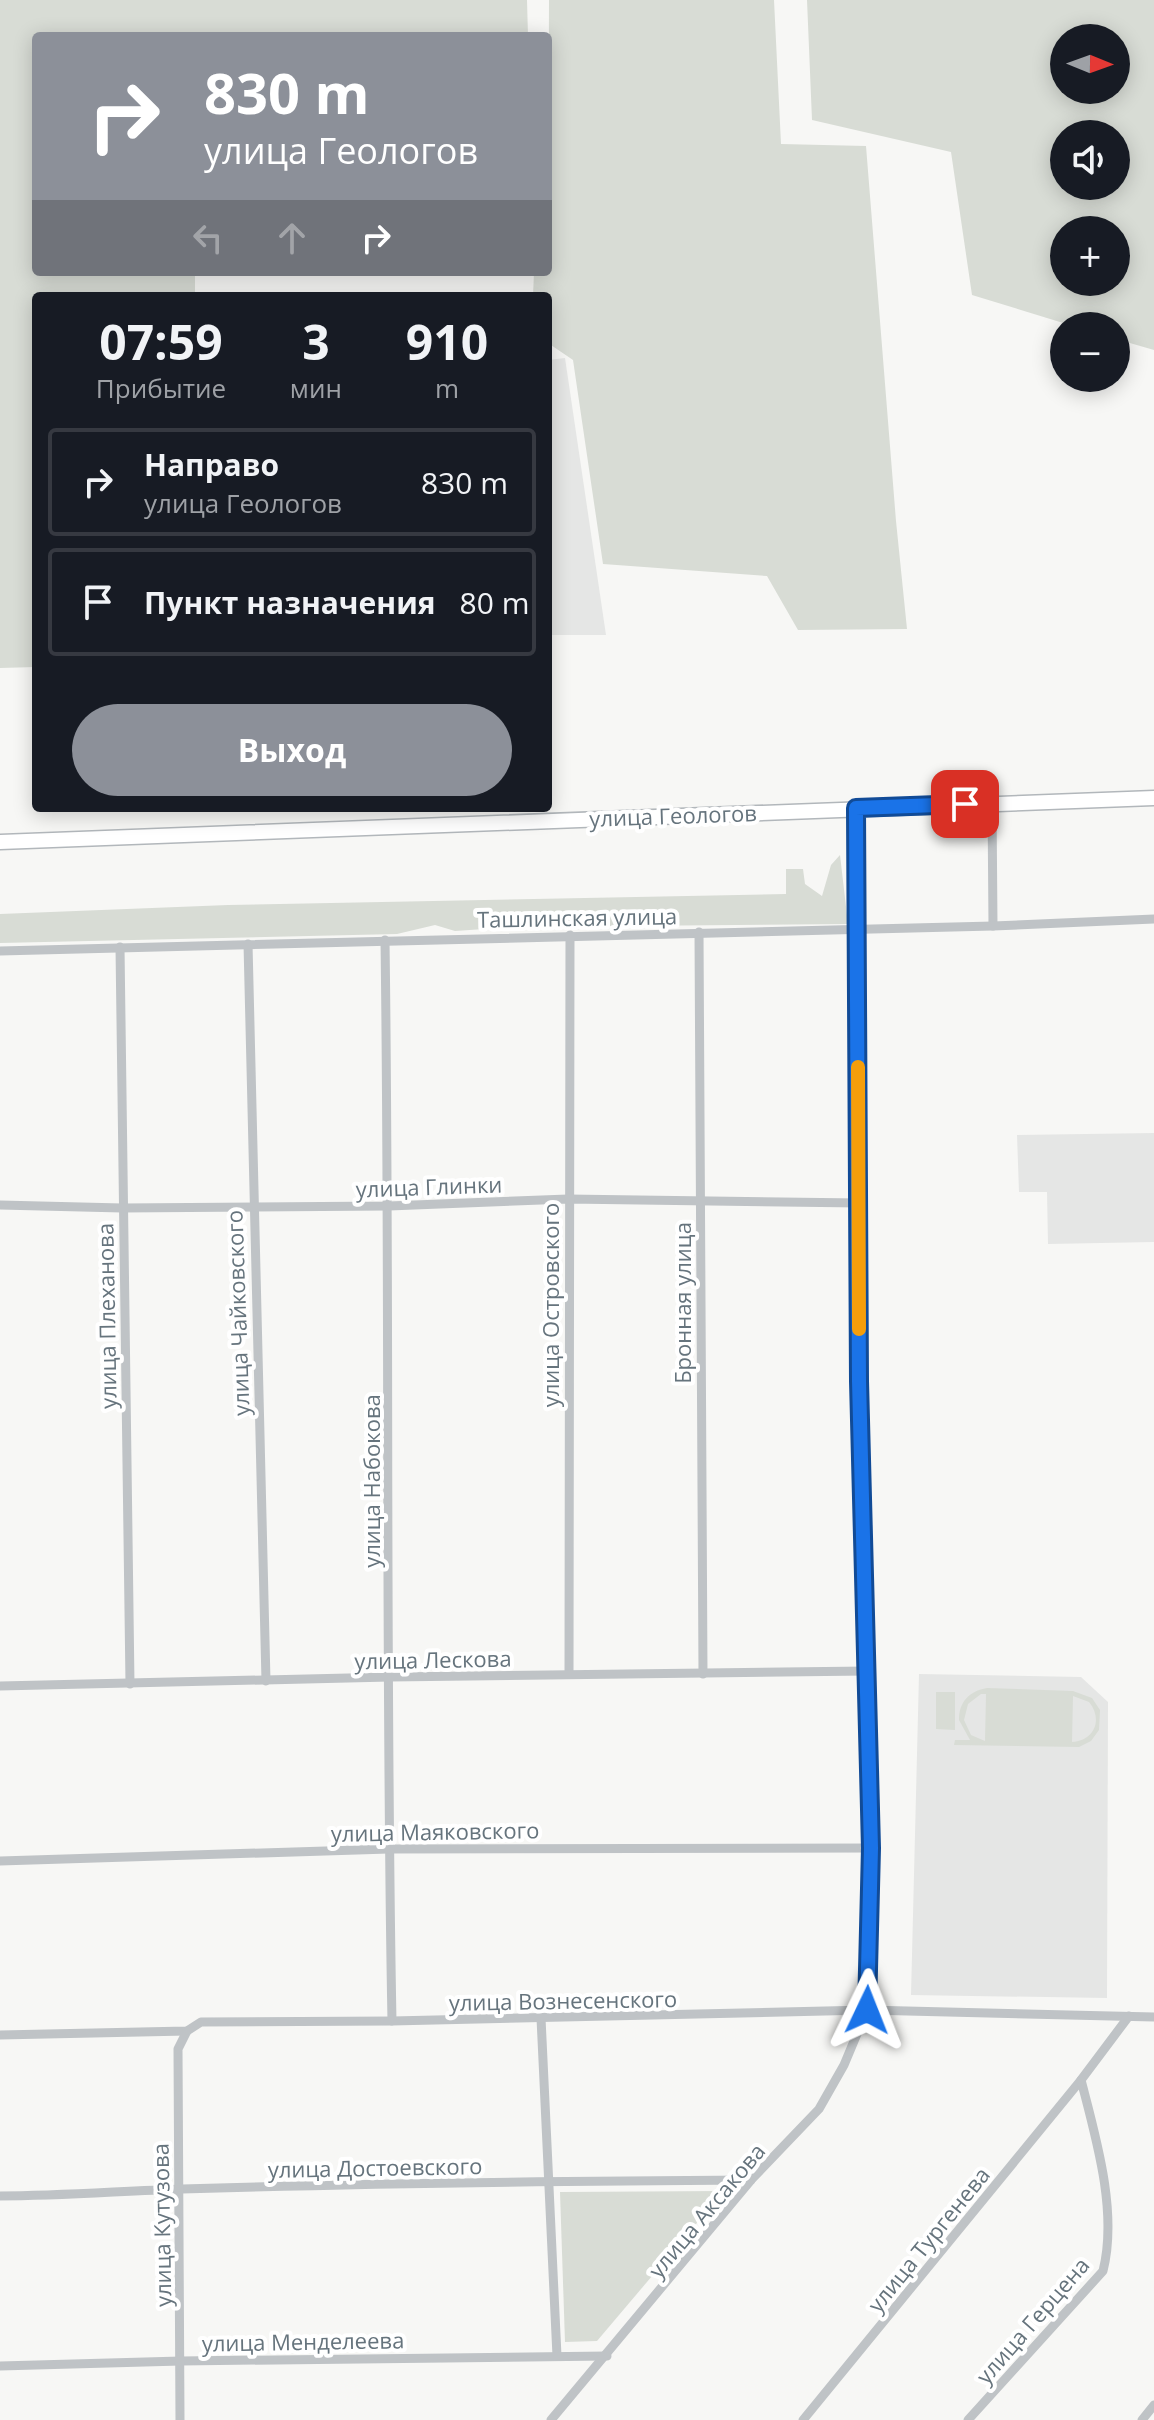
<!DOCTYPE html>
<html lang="ru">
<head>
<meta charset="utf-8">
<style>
	:root { --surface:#171b24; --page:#20242c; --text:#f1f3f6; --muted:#9ea1a6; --line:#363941; --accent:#8c9099 }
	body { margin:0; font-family:"Open Sans",sans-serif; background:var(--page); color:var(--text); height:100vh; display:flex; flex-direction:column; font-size:30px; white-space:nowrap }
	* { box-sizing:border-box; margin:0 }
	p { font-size:26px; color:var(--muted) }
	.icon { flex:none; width:44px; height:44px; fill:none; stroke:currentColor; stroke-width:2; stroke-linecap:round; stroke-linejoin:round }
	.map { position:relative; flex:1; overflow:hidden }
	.drawer { position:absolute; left:32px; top:292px; width:520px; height:520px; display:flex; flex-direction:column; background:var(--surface); border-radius:8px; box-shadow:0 4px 20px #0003 }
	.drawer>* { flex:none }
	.top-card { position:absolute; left:32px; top:32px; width:520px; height:244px; border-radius:8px; box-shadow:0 4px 20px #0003; background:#8c9099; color:#fff; overflow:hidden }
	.needle { width:52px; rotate:91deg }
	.buttons { position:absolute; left:1050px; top:24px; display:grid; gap:16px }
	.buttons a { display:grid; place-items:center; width:80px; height:80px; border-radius:50%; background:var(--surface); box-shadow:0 4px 20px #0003; font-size:40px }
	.pin { position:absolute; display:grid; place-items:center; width:68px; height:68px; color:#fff; margin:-34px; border-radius:16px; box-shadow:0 4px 12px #0006 }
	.me { position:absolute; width:88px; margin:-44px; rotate:2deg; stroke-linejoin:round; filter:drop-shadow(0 0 6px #0008) }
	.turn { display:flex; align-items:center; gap:28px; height:168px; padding:0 40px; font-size:36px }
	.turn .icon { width:104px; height:104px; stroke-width:2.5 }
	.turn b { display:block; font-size:56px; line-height:68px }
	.lanes { display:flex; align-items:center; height:76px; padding:0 40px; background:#0003; justify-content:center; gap:40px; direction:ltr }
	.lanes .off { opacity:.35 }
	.eta { display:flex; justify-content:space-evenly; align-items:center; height:136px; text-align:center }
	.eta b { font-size:48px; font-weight:700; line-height:56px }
	.action { display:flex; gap:16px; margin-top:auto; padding:16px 40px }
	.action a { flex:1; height:92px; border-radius:48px; background:var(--accent); color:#fff; font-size:32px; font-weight:700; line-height:92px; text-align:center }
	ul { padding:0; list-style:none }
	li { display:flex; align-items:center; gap:24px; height:108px; margin:0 16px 12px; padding:0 24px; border:4px solid var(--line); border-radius:8px }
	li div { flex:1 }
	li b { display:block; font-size:30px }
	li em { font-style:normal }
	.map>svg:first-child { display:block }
	.built { fill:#e5e6e5 }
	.green { fill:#d8dcd5; fill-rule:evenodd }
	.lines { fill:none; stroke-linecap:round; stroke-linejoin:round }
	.secondary-casing { stroke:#b2b7bb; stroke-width:17 }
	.street { stroke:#bfc3c6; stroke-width:9 }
	.secondary { stroke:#fff; stroke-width:14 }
	.route-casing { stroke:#114b97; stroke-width:20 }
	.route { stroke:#1a73e8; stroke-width:14 }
	.slow { stroke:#f59e0b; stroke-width:14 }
	.labels { text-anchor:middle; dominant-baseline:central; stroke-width:8; stroke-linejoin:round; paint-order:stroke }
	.street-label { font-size:22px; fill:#66747d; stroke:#fff }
</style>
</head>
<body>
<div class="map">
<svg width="1154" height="2420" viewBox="0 0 1154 2420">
	<rect width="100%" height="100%" fill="#f7f7f5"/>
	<g class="built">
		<polygon points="565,358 606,635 548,635 548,360"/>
		<polygon points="1154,1133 1154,1242 1048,1244 1047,1192 1019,1192 1017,1135"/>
		<polygon points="919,1674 1081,1677 1108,1702 1107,1998 911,1995"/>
	</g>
	<g class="green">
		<polygon points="0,0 527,0 528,36 36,36 36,272 195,272 195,296 36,296 36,667 0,668"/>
		<polygon points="549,0 774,0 781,144 866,146 896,521 907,629 798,630 767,576 603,564 573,360 548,343 548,296 533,296 534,272 548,272"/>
		<path d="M 807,0 L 1154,0 L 1154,350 L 1116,339 L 1116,326 L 1073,326 L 972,295 L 951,152 L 812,120 ZM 1116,38 L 1116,90 L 1064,90 L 1064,38 ZM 1116,134 L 1116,186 L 1064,186 L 1064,134 ZM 1116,230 L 1116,282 L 1064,282 L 1064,230 Z"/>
		<polygon points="840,855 848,924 514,927 455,931 435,925 397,934 0,943 0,914 228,905 786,894 786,869 803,869 805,884 822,896 831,865"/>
		<path d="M 987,1688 L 1073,1691 L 1092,1698 L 1100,1710 L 1099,1730 L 1091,1741 L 1079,1747 L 954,1745 L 955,1740 L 970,1740 L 959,1720 C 959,1702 969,1691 987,1688 ZM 981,1694 L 986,1694 L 985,1741 L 971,1735 L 964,1720 L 968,1704 ZM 1073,1696 L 1089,1702 C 1103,1719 1095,1740 1072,1742 Z"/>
		<polygon points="936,1692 955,1692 955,1730 936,1729"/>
		<polygon points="724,2191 597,2341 565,2342 560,2192"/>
	</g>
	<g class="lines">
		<defs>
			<polyline id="secondary" points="0,842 1154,798"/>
		</defs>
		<use href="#secondary" class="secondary-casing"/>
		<g class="street">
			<polyline points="992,803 993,926"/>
			<polyline points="699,932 703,1674"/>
			<path d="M 385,940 C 390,1300 385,1661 392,2021"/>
			<polyline points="248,944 266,1681"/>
			<polyline points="120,947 130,1684"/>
			<polyline points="0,951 993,926 1154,919"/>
			<polyline points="0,1205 122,1208 389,1206 568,1199 860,1203"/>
			<polyline points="569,1674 570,935"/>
			<polyline points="0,1686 390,1677 867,1671"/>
			<polyline points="0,1861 389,1849 871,1848"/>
			<polyline points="541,2018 557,2356"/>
			<polyline points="0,2035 187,2031 201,2022 392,2021 867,2010 1154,2017"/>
			<path d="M 0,2196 C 61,2196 121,2191 182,2189 C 372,2183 562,2181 751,2180"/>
			<polyline points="0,2366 181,2361 607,2356"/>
			<polyline points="180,2420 178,2049 187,2031"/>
			<polyline points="551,2420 751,2180 819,2109 844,2065 867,2010 871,1848 859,1381 856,808"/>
			<polyline points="803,2420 1081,2080"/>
			<path d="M 968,2420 L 1103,2271 C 1118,2212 1096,2138 1081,2080 L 1129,2016"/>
			<polyline points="1142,2420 1154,2405"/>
		</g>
		<use href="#secondary" class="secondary"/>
	</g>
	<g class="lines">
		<defs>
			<polyline id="route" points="867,2010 871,1848 859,1381 856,808 965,804"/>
		</defs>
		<use href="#route" class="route-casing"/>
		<use href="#route" class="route"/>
		<polyline class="slow" points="858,1067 859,1329"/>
	</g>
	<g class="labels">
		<g class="street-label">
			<text transform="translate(673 815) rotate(-2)">улица Геологов</text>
			<text transform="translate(577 917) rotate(-1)">Ташлинская улица</text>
			<text transform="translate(429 1186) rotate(-2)">улица Глинки</text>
			<text transform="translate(682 1303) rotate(-90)">Бронная улица</text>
			<text transform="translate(550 1305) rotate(-90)">улица Островского</text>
			<text transform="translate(237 1313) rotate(-92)">улица Чайковского</text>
			<text transform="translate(106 1316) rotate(-91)">улица Плеханова</text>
			<text transform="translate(371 1481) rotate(-90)">улица Набокова</text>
			<text transform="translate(433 1659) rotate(-1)">улица Лескова</text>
			<text transform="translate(435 1831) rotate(-1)">улица Маяковского</text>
			<text transform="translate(563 2000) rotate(-1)">улица Вознесенского</text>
			<text transform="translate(375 2167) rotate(-1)">улица Достоевского</text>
			<text transform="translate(706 2210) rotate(-50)">улица Аксакова</text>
			<text transform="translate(161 2225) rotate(-91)">улица Кутузова</text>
			<text transform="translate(928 2239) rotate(-51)">улица Тургенева</text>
			<text transform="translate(1032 2320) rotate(-49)">улица Герцена</text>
			<text transform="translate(303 2341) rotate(-1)">улица Менделеева</text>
		</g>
	</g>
</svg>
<div class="buttons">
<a><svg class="needle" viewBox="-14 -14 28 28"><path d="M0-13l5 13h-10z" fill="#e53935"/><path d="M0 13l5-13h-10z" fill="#9ea1a6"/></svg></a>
<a><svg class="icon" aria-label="sound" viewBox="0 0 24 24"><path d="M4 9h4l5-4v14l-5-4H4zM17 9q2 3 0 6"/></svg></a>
<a>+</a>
<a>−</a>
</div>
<div class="pin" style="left:965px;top:804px;background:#d93025"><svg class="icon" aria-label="arrive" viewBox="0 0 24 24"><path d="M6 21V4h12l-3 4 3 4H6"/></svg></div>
<svg class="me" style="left:867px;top:2010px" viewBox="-20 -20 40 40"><path d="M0-17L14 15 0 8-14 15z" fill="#1a73e8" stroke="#fff" stroke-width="4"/></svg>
<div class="top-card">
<div class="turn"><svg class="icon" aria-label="right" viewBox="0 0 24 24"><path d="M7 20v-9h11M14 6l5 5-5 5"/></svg><div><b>830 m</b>улица Геологов</div></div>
<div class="lanes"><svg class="icon off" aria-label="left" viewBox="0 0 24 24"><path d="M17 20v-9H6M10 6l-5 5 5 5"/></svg><svg class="icon off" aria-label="ahead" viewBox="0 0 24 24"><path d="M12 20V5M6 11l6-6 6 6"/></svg><svg class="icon" aria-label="right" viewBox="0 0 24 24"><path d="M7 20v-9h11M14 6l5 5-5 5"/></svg></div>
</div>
<section class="drawer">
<div class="eta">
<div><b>07:59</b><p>Прибытие</p></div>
<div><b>3</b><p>мин</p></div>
<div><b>910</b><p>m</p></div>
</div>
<ul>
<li><svg class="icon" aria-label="right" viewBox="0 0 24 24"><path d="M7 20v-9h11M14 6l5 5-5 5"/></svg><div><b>Направо</b><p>улица Геологов</p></div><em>830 m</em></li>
<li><svg class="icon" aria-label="arrive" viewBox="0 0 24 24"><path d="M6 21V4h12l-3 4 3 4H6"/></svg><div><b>Пункт назначения</b></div><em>80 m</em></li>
</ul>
<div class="action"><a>Выход</a></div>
</section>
</div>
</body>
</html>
